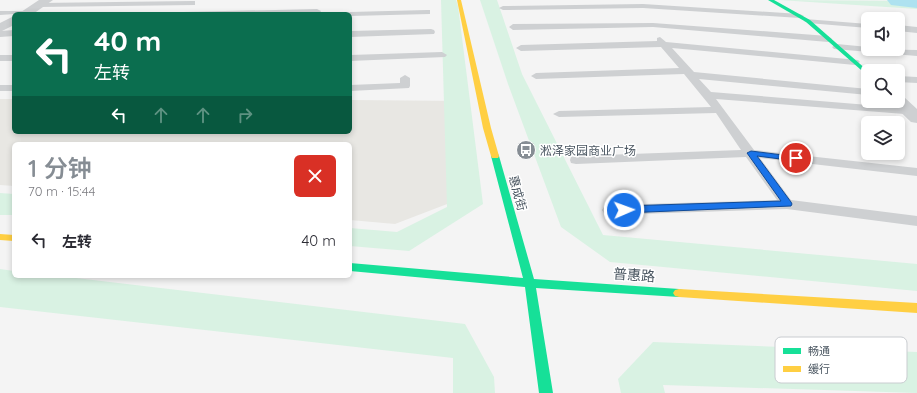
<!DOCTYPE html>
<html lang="zh">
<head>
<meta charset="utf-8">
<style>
	:root { --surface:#fff; --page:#f2f2f3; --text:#2b2b33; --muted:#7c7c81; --accent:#868d94 }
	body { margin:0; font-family:Quicksand,"Noto Sans SC",sans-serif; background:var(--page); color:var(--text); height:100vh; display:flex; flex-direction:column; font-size:15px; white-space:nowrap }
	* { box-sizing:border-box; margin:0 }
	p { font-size:13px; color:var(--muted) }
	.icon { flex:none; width:22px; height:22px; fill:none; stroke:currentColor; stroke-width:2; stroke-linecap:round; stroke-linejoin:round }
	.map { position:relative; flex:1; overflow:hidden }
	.side { position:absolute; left:12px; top:142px; width:340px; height:136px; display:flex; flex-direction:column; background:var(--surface); border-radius:6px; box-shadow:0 2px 6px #0003 }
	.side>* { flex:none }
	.banner { position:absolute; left:12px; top:12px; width:340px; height:122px; border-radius:6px; box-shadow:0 2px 6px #0003; background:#0b6e4f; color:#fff; overflow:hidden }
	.tools { position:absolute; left:861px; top:12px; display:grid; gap:8px }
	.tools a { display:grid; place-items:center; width:44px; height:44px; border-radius:6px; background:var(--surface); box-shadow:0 2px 6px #0003; font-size:20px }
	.pin { position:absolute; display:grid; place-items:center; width:34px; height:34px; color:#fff; margin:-17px; border:2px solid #fff; border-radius:50%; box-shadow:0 1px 4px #0007 }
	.me { position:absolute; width:44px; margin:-22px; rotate:88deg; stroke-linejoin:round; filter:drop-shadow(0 0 3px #0008) }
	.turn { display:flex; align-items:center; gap:14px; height:84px; padding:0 16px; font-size:18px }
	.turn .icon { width:52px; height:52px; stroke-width:2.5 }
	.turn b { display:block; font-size:28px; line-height:34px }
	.lanes { display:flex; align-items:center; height:38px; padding:0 16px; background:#0003; justify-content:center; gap:20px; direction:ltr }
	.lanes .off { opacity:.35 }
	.round { display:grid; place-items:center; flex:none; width:42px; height:42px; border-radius:6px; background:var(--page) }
	.summary { display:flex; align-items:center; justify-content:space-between; height:68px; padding:0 16px }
	h1 { font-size:24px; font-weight:600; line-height:30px; color:var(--accent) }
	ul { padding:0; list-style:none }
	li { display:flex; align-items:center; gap:12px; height:60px; padding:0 16px }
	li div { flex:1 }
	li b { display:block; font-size:15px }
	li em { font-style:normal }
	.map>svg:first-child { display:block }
	.commercial { fill:#e8e7e3 }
	.green { fill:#d9f2e3 }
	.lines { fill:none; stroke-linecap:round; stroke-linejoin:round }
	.river { fill:#aee2f0; fill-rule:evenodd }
	.lane { fill:#ced0d2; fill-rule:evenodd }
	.street { fill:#ced0d2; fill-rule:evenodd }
	.fast { fill:#16e098; fill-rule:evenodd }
	.slow { fill:#ffcf43; fill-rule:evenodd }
	.route { fill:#1a73e8; stroke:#114b97 }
	.labels { text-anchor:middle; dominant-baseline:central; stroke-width:3; stroke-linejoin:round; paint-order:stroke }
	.poi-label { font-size:12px; fill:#4a5661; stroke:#fff; text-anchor:start }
	.street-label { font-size:12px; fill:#4a5661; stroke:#fff }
	.near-street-label { font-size:14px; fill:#4a5661; stroke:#fff }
	.key { fill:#fff; stroke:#c9ccd0; stroke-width:1 }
	.key-label { font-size:11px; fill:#4a5661 }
</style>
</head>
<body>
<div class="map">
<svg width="917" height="393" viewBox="0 0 917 393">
	<rect width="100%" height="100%" fill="#f4f4f4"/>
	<polygon class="commercial" points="0,99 14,99 14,132 350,132 350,100 462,101 468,196 395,224 350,220 350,144 14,144 14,186 0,185"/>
	<g class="green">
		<polygon points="441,0 456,0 458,6 483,204 409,251 350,246 350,228 397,232 447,207"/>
		<polygon points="480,0 497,0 522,74 603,235 917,264 917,291 610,262 561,227 508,84"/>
		<polygon points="779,0 917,1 917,9"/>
		<polygon points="0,193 14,194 14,215 0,215"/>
		<polygon points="0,269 14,271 14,276 59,276 465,324 494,377 495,393 453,393 453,358 0,307"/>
		<polygon points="653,342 917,352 917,393 663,385 665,393 621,393 618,379"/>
	</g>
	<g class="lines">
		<polygon class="river" points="887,0 917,0 917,8 891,5"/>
		<g class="lane">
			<polygon points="192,1 195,1 195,5 39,7 35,5 39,3"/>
			<polygon points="643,4 800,14 804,16 800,18 643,8 503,10 499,8 503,6"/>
			<polygon points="317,9 321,11 320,13 179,14 183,12"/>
			<polygon points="427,10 430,10 430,14 350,16 350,14 346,14 350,12"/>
			<polygon points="0,11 25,11 29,13 0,15"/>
			<polygon points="805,19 868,24 868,28 808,23 804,21"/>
			<polygon points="653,23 828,36 832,39 828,42 653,27 513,30 509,27 513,24"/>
			<polygon points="898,25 917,27 917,33 898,31"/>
			<polygon points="431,29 434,30 435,32 434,34 350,37 350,31"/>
			<polygon points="14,30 14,36 0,37 0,31"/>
			<polygon points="660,37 666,42 858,60 860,62 855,65 672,48 694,72 868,89 868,95 699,79 711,92 917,109 917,115 716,99 754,150 917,168 917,176 760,158 791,200 917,216 917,226 787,209 609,215 604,213 602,210 604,207 609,205 777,200 746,157 576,164 571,163 570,160 571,157 576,156 741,150 716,113 559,117 553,114 559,111 711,107 684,74 536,79 531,76 536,73 679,68 661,47 521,51 516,48 521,45 657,41 657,38"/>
			<polygon points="837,44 868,47 868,49 917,50 917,56 834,49 832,47"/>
			<polygon points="442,52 447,55 445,57 350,61 350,55"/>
			<rect x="0" y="55" width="14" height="6"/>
			<polygon points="405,75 410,78 410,86 409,88 350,91 350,85 400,83 400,78"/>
			<polygon points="898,76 917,77 917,83 898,82"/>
			<rect x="0" y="85" width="14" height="6"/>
		</g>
		<g class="street">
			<polygon points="39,0 53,0 33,14 18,14"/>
			<polygon points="14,16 14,25 0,32 0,23"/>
			<polygon points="898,96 904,97 917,109 917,123 911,122 889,101 898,101"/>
		</g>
		<g class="fast">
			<polygon points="768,0 774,0 810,20 868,71 868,76 806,22"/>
			<polygon points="492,154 498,154 499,156 534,279 679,289 683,290 685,293 683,296 679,297 536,288 553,393 539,393 525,287 350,271 350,263 523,278 491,156"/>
		</g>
		<g class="slow">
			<polygon points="457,0 461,0 491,128 499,156 498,158 492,158 491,156 483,128"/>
			<polygon points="0,234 14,235 14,241 0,240"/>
			<polygon points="679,289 917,303 917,313 679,297 675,296 673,293 675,290"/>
		</g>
	</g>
	<polygon class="route" points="751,151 799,157 800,158 796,161 757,156 791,202 792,204 791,206 624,213 620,210 624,206 781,201 747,153"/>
	<defs>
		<symbol id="bus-disc" viewBox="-11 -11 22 22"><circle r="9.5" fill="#868d94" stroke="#fff"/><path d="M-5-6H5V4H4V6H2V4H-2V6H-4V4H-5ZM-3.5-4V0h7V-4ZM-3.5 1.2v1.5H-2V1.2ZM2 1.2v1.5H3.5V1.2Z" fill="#fff"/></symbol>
	</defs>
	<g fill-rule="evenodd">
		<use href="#bus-disc" x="515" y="139" width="22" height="22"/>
	</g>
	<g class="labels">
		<g class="poi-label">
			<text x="540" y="150">淞泽家园商业广场</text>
		</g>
		<g class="street-label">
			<text transform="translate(518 193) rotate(75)">惠成街</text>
		</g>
		<g class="near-street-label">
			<text transform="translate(634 275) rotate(4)">普惠路</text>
		</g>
	</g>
	<rect x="775" y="337" width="132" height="46" rx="6" class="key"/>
	<rect x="783" y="348" width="18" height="6" fill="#16e098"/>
	<rect x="783" y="366" width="18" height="6" fill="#ffcf43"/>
	<g class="key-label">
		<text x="808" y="355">畅通</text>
		<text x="808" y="373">缓行</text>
	</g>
</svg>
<div class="tools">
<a><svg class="icon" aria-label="sound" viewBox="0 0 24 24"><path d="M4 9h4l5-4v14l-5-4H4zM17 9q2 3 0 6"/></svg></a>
<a><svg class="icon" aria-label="search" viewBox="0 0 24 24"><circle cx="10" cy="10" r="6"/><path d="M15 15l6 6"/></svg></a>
<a><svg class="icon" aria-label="layers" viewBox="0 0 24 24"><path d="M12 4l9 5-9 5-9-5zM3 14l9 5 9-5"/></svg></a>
</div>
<div class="pin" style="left:796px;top:158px;background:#d93025"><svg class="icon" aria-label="arrive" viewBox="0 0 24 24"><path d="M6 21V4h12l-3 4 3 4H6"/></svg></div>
<svg class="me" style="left:624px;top:210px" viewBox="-20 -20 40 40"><circle r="17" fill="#1a73e8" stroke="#fff" stroke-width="3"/><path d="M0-11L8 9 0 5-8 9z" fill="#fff"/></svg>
<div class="banner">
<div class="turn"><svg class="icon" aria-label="left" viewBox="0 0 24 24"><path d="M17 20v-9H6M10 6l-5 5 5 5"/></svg><div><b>40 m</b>左转</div></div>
<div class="lanes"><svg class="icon" aria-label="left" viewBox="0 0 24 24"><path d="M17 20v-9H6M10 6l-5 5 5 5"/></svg><svg class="icon off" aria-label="ahead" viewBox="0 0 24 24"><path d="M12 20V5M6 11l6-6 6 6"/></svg><svg class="icon off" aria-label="ahead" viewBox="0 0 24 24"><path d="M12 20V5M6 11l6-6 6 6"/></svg><svg class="icon off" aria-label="right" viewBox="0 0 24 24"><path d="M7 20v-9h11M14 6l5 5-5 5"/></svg></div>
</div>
<section class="side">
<div class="summary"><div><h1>1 分钟</h1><p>70 m · 15:44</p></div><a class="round" style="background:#d93025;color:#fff"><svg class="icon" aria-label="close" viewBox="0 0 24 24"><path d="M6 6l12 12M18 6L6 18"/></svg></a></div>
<ul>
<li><svg class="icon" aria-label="left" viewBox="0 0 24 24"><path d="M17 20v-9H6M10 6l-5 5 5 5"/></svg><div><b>左转</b></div><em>40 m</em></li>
</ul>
</section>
</div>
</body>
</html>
